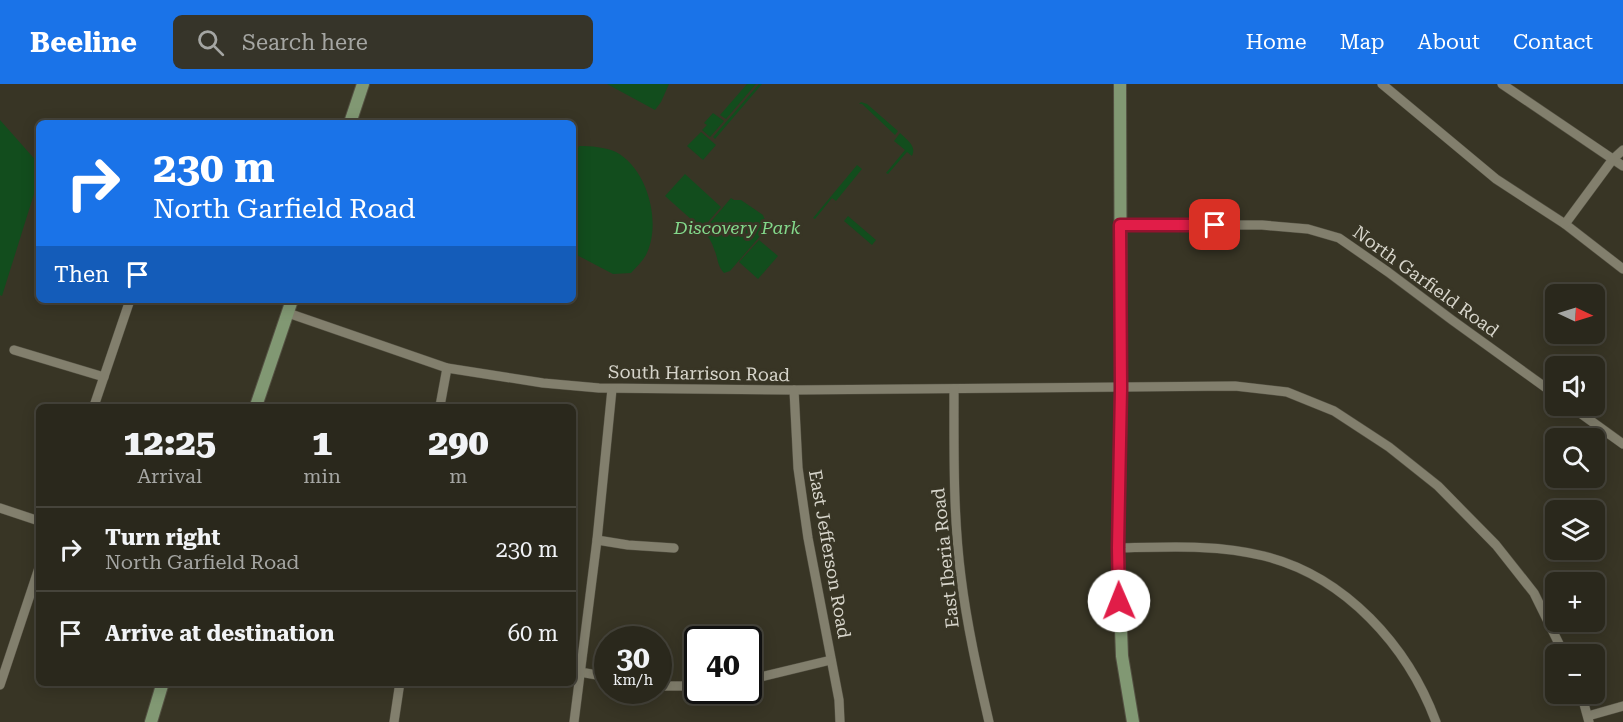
<!DOCTYPE html>
<html lang="en">
<head>
<meta charset="utf-8">
<style>
	:root { --surface:#2a281c; --page:#363429; --text:#f1f3f6; --muted:#a5a6a3; --line:#46443b; --accent:#1a73e8 }
	body { margin:0; font-family:"Roboto Serif",serif; background:var(--page); color:var(--text); height:100vh; display:flex; flex-direction:column; font-size:22px; white-space:nowrap }
	* { box-sizing:border-box; margin:0 }
	p { font-size:20px; color:var(--muted) }
	.icon { flex:none; width:33px; height:33px; fill:none; stroke:currentColor; stroke-width:2; stroke-linecap:round; stroke-linejoin:round }
	.map { position:relative; flex:1; overflow:hidden }
	.details { position:absolute; left:36px; top:320px; width:540px; height:282px; display:flex; flex-direction:column; background:var(--surface); border-radius:9px; box-shadow:0 3px 15px #0003,0 0 0 2px var(--line) }
	.details>* { flex:none }
	.hud { position:absolute; left:36px; top:36px; width:540px; height:183px; border-radius:9px; box-shadow:0 3px 15px #0003,0 0 0 2px var(--line); background:#1a73e8; color:#fff; overflow:hidden }
	.needle { width:39px; rotate:94deg }
	.buttons { position:absolute; left:1545px; top:200px; display:grid; gap:12px }
	.buttons a { display:grid; place-items:center; width:60px; height:60px; border-radius:9px; background:var(--surface); box-shadow:0 3px 15px #0003,0 0 0 2px var(--line); font-size:30px }
	.speed { position:absolute; left:594px; top:542px; display:flex; gap:12px; font-size:30px; font-weight:700; text-align:center }
	.speed>* { display:grid; place-content:center; width:78px; height:78px; border-radius:50%; background:var(--surface); box-shadow:0 3px 15px #0003,0 0 0 2px var(--line); line-height:1 }
	.speed small { font-size:15px; font-weight:400 }
	.speed .limit { border:3px solid #111; border-radius:9px; background:#fff; color:#111 }
	.pin { position:absolute; display:grid; place-items:center; width:51px; height:51px; color:#fff; margin:-26px; border-radius:12px; box-shadow:0 3px 9px #0006 }
	.me { position:absolute; width:66px; margin:-33px; rotate:359deg; stroke-linejoin:round; filter:drop-shadow(0 0 4px #0008) }
	.turn { display:flex; align-items:center; gap:21px; height:126px; padding:0 18px; font-size:27px }
	.turn .icon { width:78px; height:78px; stroke-width:2.5 }
	.turn b { display:block; font-size:42px; line-height:51px }
	.then { display:flex; align-items:center; height:57px; padding:0 18px; background:#0003; gap:12px; font-size:22px }
	.eta { display:flex; justify-content:space-evenly; align-items:center; height:102px; text-align:center }
	.eta b { font-size:36px; font-weight:800; line-height:42px }
	ul { padding:0; list-style:none }
	li { display:flex; align-items:center; gap:18px; height:84px; padding:0 18px; border-top:2px solid var(--line) }
	li div { flex:1 }
	li b { display:block; font-size:22px }
	li em { font-style:normal }
	header { display:flex; align-items:center; gap:36px; box-sizing:border-box; height:84px; padding:0 30px; background:var(--accent); color:#fff }
	header strong { font-size:28px }
	nav { display:flex; gap:33px; margin-inline-start:auto; font-size:21px }
	.search { width:420px; height:54px; background:var(--page); display:flex; align-items:center; gap:15px; box-sizing:border-box; padding:0 21px; border-radius:9px; color:var(--muted); font-size:22px }
	.map>svg:first-child { display:block }
	.green { fill:#124d1d }
	.lines { fill:none; stroke-linecap:round; stroke-linejoin:round }
	.street-casing { stroke:#535042; stroke-width:10 }
	.secondary-casing { stroke:#535042; stroke-width:14 }
	.street { stroke:#827f6d; stroke-width:9 }
	.secondary { stroke:#819873; stroke-width:12 }
	.route-casing { stroke:#92132f; stroke-width:15 }
	.route { stroke:#e11d48; stroke-width:10 }
	.labels { text-anchor:middle; dominant-baseline:central; stroke-width:6; stroke-linejoin:round; paint-order:stroke }
	.park-label { font-size:18px; font-style:italic; fill:#83d88b; stroke:#383525 }
	.street-label { font-size:18px; fill:#d7d5cb; stroke:#383525 }
</style>
</head>
<body>
<header>
<strong>Beeline</strong>
<div class="search"><svg class="icon" aria-label="search" viewBox="0 0 24 24"><circle cx="10" cy="10" r="6"/><path d="M15 15l6 6"/></svg>Search here</div>
<nav><a>Home</a><a>Map</a><a>About</a><a>Contact</a></nav>
</header>
<div class="map">
<svg width="1623" height="638" viewBox="0 0 1623 638">
	<rect width="100%" height="100%" fill="#383525"/>
	<g class="green">
		<polygon points="607,0 669,0 661,18 655,26"/>
		<polygon points="747,0 756,0 726,35 720,31"/>
		<polygon points="759,0 762,0 715,55 713,53"/>
		<polygon points="861,18 867,20 898,47 895,51 862,20 859,20"/>
		<polygon points="713,29 724,37 710,53 702,46 707,41 704,39"/>
		<polygon points="0,36 39,80 39,94 2,212 0,211"/>
		<polygon points="701,48 716,61 703,76 687,62"/>
		<path d="M 900,49 C 907,56 917,62 912,72 L 907,68 L 888,90 L 886,89 L 905,66 L 894,57 Z"/>
		<path d="M 579,62 C 591,62 605,63 616,68 C 648,85 662,140 646,171 C 642,178 636,183 631,189 L 613,190 L 573,169 L 573,77 Z"/>
		<polygon points="857,81 862,85 836,117 832,114 815,135 813,134"/>
		<polygon points="685,90 721,123 702,145 665,112"/>
		<path d="M 731,114 L 734,116 L 741,116 L 763,131 L 764,134 L 773,143 L 766,150 L 761,151 L 730,187 L 724,189 C 717,182 718,173 714,165 C 712,158 708,152 703,147 Z"/>
		<polygon points="848,132 876,156 872,161 844,137"/>
		<polygon points="759,156 778,172 758,195 739,178"/>
	</g>
	<g class="lines">
		<defs>
			<g id="street">
				<polyline points="1382,0 1496,95 1565,140 1623,185"/>
				<polyline points="1502,0 1623,82"/>
				<polyline points="1565,140 1613,75 1623,66"/>
				<polyline points="1120,141 1262,141 1308,145 1339,154 1388,188 1452,236 1556,311"/>
				<polyline points="288,229 447,284 543,299 599,304 794,306 1235,302 1287,308 1334,327 1389,363 1438,402 1496,461 1534,509 1564,570"/>
				<polyline points="14,266 104,293"/>
				<path d="M 954,305 C 954,367 953,431 961,493 C 967,542 978,590 989,638"/>
				<polyline points="794,306 798,384 808,454 839,616 840,638"/>
				<polyline points="1569,321 1623,360"/>
				<polyline points="94,322 130,216"/>
				<polyline points="440,322 447,284"/>
				<polyline points="0,424 39,437"/>
				<polyline points="597,456 628,461 674,464"/>
				<path d="M 1118,464 C 1166,463 1217,460 1264,472 C 1345,492 1408,562 1436,638"/>
				<polyline points="580,588 608,593"/>
				<polyline points="748,596 831,576"/>
				<polyline points="0,601 39,484"/>
				<polyline points="658,602 698,602"/>
				<polyline points="1581,609 1589,638"/>
				<polyline points="1588,632 1623,622"/>
				<polyline points="394,638 400,598"/>
				<polyline points="574,638 597,456 612,305"/>
			</g>
			<g id="secondary">
				<polyline points="1120,0 1121,304 1118,464 1122,572 1133,638"/>
				<polyline points="350,39 363,0"/>
				<polyline points="256,322 292,216"/>
				<polyline points="151,638 163,598"/>
			</g>
		</defs>
		<use href="#street" class="street-casing"/>
		<use href="#secondary" class="secondary-casing"/>
		<use href="#street" class="street"/>
		<use href="#secondary" class="secondary"/>
	</g>
	<g class="lines">
		<defs>
			<polyline id="route" points="1119,517 1118,464 1121,304 1120,141 1215,141"/>
		</defs>
		<use href="#route" class="route-casing"/>
		<use href="#route" class="route"/>
	</g>
	<g class="labels">
		<g class="park-label">
			<text x="737" y="143">Discovery Park</text>
		</g>
		<g class="street-label">
			<text transform="translate(1426 197) rotate(36)">North Garfield Road</text>
			<text transform="translate(699 289) rotate(1)">South Harrison Road</text>
			<text transform="translate(830 470) rotate(80)">East Jefferson Road</text>
			<text transform="translate(945 474) rotate(-96)">East Iberia Road</text>
		</g>
	</g>
</svg>
<div class="buttons">
<a><svg class="needle" viewBox="-14 -14 28 28"><path d="M0-13l5 13h-10z" fill="#e53935"/><path d="M0 13l5-13h-10z" fill="#a5a6a3"/></svg></a>
<a><svg class="icon" aria-label="sound" viewBox="0 0 24 24"><path d="M4 9h4l5-4v14l-5-4H4zM17 9q2 3 0 6"/></svg></a>
<a><svg class="icon" aria-label="search" viewBox="0 0 24 24"><circle cx="10" cy="10" r="6"/><path d="M15 15l6 6"/></svg></a>
<a><svg class="icon" aria-label="layers" viewBox="0 0 24 24"><path d="M12 4l9 5-9 5-9-5zM3 14l9 5 9-5"/></svg></a>
<a>+</a>
<a>−</a>
</div>
<div class="speed"><div>30<small>km/h</small></div><div class="limit">40</div></div>
<div class="pin" style="left:1215px;top:141px;background:#d93025"><svg class="icon" aria-label="arrive" viewBox="0 0 24 24"><path d="M6 21V4h12l-3 4 3 4H6"/></svg></div>
<svg class="me" style="left:1119px;top:517px" viewBox="-20 -20 40 40"><circle r="19" fill="#fff"/><path d="M0-13L10 11 0 6-10 11z" fill="#e11d48"/></svg>
<div class="hud">
<div class="turn"><svg class="icon" aria-label="right" viewBox="0 0 24 24"><path d="M7 20v-9h11M14 6l5 5-5 5"/></svg><div><b>230 m</b>North Garfield Road</div></div>
<div class="then">Then<svg class="icon" aria-label="arrive" viewBox="0 0 24 24"><path d="M6 21V4h12l-3 4 3 4H6"/></svg></div>
</div>
<section class="details">
<div class="eta">
<div><b>12:25</b><p>Arrival</p></div>
<div><b>1</b><p>min</p></div>
<div><b>290</b><p>m</p></div>
</div>
<ul>
<li><svg class="icon" aria-label="right" viewBox="0 0 24 24"><path d="M7 20v-9h11M14 6l5 5-5 5"/></svg><div><b>Turn right</b><p>North Garfield Road</p></div><em>230 m</em></li>
<li><svg class="icon" aria-label="arrive" viewBox="0 0 24 24"><path d="M6 21V4h12l-3 4 3 4H6"/></svg><div><b>Arrive at destination</b></div><em>60 m</em></li>
</ul>
</section>
</div>
</body>
</html>
